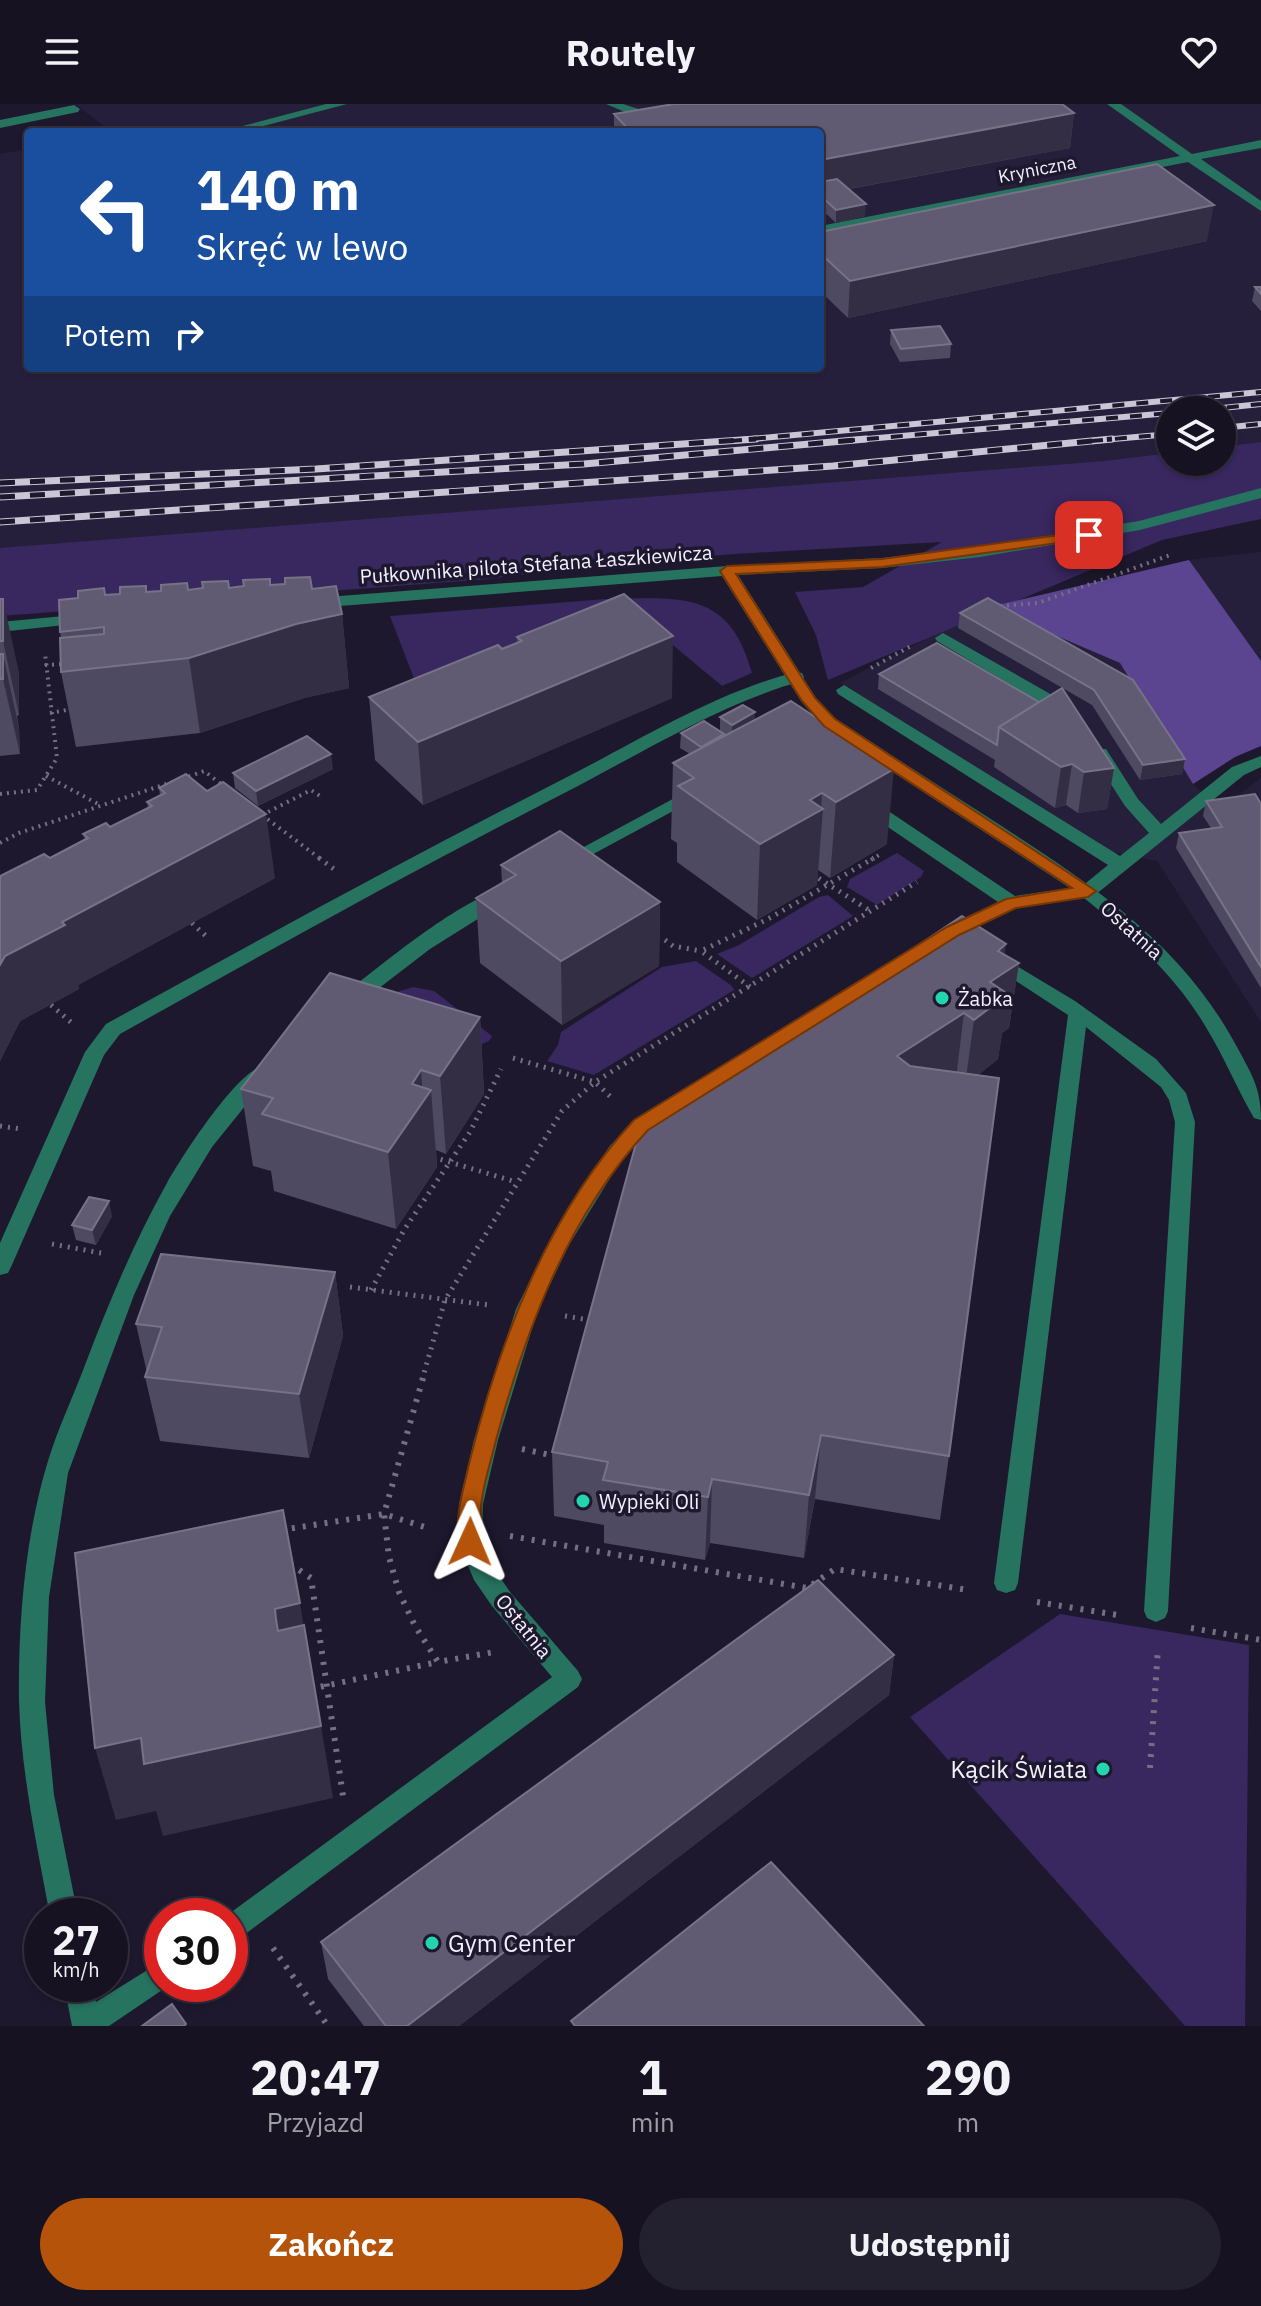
<!DOCTYPE html>
<html lang="pl">
<head>
<meta charset="utf-8">
<style>
	:root { --surface:#161222; --page:#23202f; --text:#f1f3f6; --muted:#9e9ea5; --line:#353240; --accent:#b45309 }
	body { margin:0; font-family:"IBM Plex Sans",sans-serif; background:var(--page); color:var(--text); height:100vh; display:flex; flex-direction:column; font-size:30px; white-space:nowrap }
	* { box-sizing:border-box; margin:0 }
	p { font-size:26px; color:var(--muted) }
	.icon { flex:none; width:44px; height:44px; fill:none; stroke:currentColor; stroke-width:2; stroke-linecap:round; stroke-linejoin:round }
	.map { position:relative; height:1922px; overflow:hidden }
	.sheet { display:flex; flex-direction:column; background:var(--surface); flex:1 }
	.sheet>* { flex:none }
	.top-card { position:absolute; left:24px; top:24px; width:800px; height:244px; border-radius:8px; box-shadow:0 2px 6px #0004,0 0 0 2px var(--line); background:#1a4fa0; color:#fff; overflow:hidden }
	.fabs { position:absolute; left:1156px; top:292px; display:grid; gap:16px }
	.fabs a { display:grid; place-items:center; width:80px; height:80px; border-radius:50%; background:var(--surface); box-shadow:0 2px 6px #0004,0 0 0 2px var(--line); font-size:40px }
	.speed { position:absolute; left:24px; top:1794px; display:flex; gap:16px; font-size:40px; font-weight:700; text-align:center }
	.speed>* { display:grid; place-content:center; width:104px; height:104px; border-radius:50%; background:var(--surface); box-shadow:0 2px 6px #0004,0 0 0 2px var(--line); line-height:1 }
	.speed small { font-size:20px; font-weight:400 }
	.speed .limit { border:12px solid #d22; background:#fff; color:#111 }
	.pin { position:absolute; display:grid; place-items:center; width:68px; height:68px; color:#fff; margin:-34px; border-radius:16px; box-shadow:0 4px 12px #0006 }
	.me { position:absolute; width:88px; margin:-44px; rotate:1deg; stroke-linejoin:round; filter:drop-shadow(0 0 6px #0008) }
	.turn { display:flex; align-items:center; gap:28px; height:168px; padding:0 40px; font-size:36px }
	.turn .icon { width:104px; height:104px; stroke-width:2.5 }
	.turn b { display:block; font-size:56px; line-height:68px }
	.then { display:flex; align-items:center; height:76px; padding:0 40px; background:#0003; gap:16px; font-size:30px }
	.eta { display:flex; justify-content:space-evenly; align-items:center; height:136px; text-align:center }
	.eta b { font-size:48px; font-weight:700; line-height:56px }
	.primary-button { display:flex; gap:16px; margin-top:auto; padding:16px 40px }
	.primary-button a { flex:1; height:92px; border-radius:48px; background:var(--accent); color:#fff; font-size:32px; font-weight:700; line-height:92px; text-align:center }
	.primary-button a+a { background:var(--page); color:var(--text) }
	header { display:flex; justify-content:space-between; align-items:center; height:104px; padding:0 40px; background:var(--surface); font-size:36px; font-weight:700 }
	.map>svg:first-child { display:block }
	.built { fill:#261f3b }
	.green { fill:#39275f }
	.forest { fill:#5b4490 }
	.lines { fill:none; stroke-linecap:round; stroke-linejoin:round }
	.path-far2 { stroke:#746f81; stroke-width:4; stroke-dasharray:2 5; stroke-linecap:butt }
	.path-far1 { stroke:#746f81; stroke-width:5; stroke-dasharray:2 6; stroke-linecap:butt }
	.path { stroke:#746f81; stroke-width:6; stroke-dasharray:3 8; stroke-linecap:butt }
	.lane { fill:#26735f; fill-rule:evenodd }
	.street { fill:#26735f; fill-rule:evenodd }
	.rail-far1-casing { stroke:#cac6d5; stroke-width:6 }
	.rail-casing { stroke:#cac6d5; stroke-width:7 }
	.rail-far1 { stroke:#1e182e; stroke-width:4; stroke-dasharray:12; stroke-linecap:butt }
	.rail { stroke:#1e182e; stroke-width:5; stroke-dasharray:15; stroke-linecap:butt }
	.wall { fill:#4e4a61 }
	.shaded-wall { fill:#342e45 }
	.building { fill:#605b72; stroke:#777387; stroke-width:2 }
	.route { fill:#b45309; stroke:#753606; stroke-width:2 }
	.poi-dot { fill:#23d5af; stroke:#1e182e; stroke-width:3 }
	.labels { text-anchor:middle; dominant-baseline:central; stroke-width:7; stroke-linejoin:round; paint-order:stroke }
	.far-street-label { font-size:18px; fill:#f3f0fd; stroke:#1e182e }
	.street-label { font-size:20px; fill:#f3f0fd; stroke:#1e182e }
	.poi-label { font-size:20px; fill:#f3f0fd; stroke:#1e182e; text-anchor:start }
	.near-poi-label { font-size:24px; fill:#f3f0fd; stroke:#1e182e; text-anchor:end }
</style>
</head>
<body>
<header><svg class="icon" aria-label="menu" viewBox="0 0 24 24"><path d="M4 6h16M4 12h16M4 18h16"/></svg>Routely<svg class="icon" aria-label="heart" viewBox="0 0 24 24"><path d="M12 20l-8-8c-3-5 5-10 8-4 3-6 11-1 8 4z"/></svg></header>
<div class="map">
<svg width="1261" height="1922" viewBox="0 0 1261 1922">
	<rect width="100%" height="100%" fill="#1e182e"/>
	<g class="built">
		<polygon points="75,0 1261,0 1261,344 1222,349 1222,306 1170,306 1170,356 0,460 0,50 28,45 28,264 820,264 820,28 112,28"/>
		<polygon points="1261,448 1261,557 1189,456"/>
		<polygon points="989,503 1120,559 1193,679 1217,707 1261,674 1261,918 1157,757 1084,742 840,579"/>
	</g>
	<g class="green">
		<path d="M 1261,338 L 1261,415 L 1162,436 L 828,576 L 816,531 L 795,488 L 863,483 L 942,438 C 790,447 639,453 489,475 L 0,512 L 0,444 L 1105,357 L 1170,349 L 1170,358 L 1222,358 L 1222,343 Z"/>
		<path d="M 606,495 C 680,494 729,485 752,569 L 722,582 L 638,512 L 418,585 L 390,512 Z"/>
		<polygon points="897,749 924,767 921,773 877,801 847,783 850,775"/>
		<polygon points="828,791 853,812 752,874 717,850 739,841 819,793"/>
		<polygon points="696,857 732,882 734,886 594,971 547,957 558,941 561,928 662,863"/>
		<polygon points="413,883 434,887 492,932 489,937 482,940 397,914 389,897 397,888"/>
		<polygon points="1060,1510 1249,1541 1245,1922 1185,1922 910,1613"/>
	</g>
	<polygon class="forest" points="1189,456 1261,557 1261,642 1235,653 1193,680 1120,559 989,503"/>
	<g class="lines">
		<g class="path-far2">
			<polyline points="1000,502 1038,499 1173,450"/>
			<polyline points="45,561 64,560"/>
			<polyline points="871,564 911,542"/>
			<polyline points="50,609 72,605"/>
			<polyline points="46,672 100,701"/>
			<polyline points="182,675 204,667 225,683"/>
			<polyline points="0,690 37,686 57,654 45,549"/>
			<polyline points="262,711 322,756"/>
			<polyline points="262,711 311,686 320,692"/>
			<polyline points="0,739 19,729 172,678"/>
			<polyline points="871,756 879,751"/>
		</g>
		<g class="path-far1">
			<polyline points="319,754 334,765"/>
			<polyline points="812,770 872,808"/>
			<polyline points="192,819 208,834"/>
			<polyline points="665,836 673,842 701,847"/>
			<polyline points="750,883 701,847 768,815 874,754"/>
			<polyline points="51,901 73,920"/>
			<polyline points="513,954 595,978 614,996"/>
			<polyline points="0,1022 21,1025"/>
			<polyline points="433,1053 516,1078"/>
			<polyline points="52,1140 101,1149"/>
			<polyline points="350,1183 488,1201"/>
			<polyline points="371,1186 404,1126 470,1028 501,965"/>
			<polyline points="565,1212 595,1217"/>
			<polyline points="422,1276 445,1196 562,1007 595,978 917,778"/>
		</g>
		<g class="path">
			<polyline points="423,1274 384,1410 389,1453 399,1488 415,1522 438,1558 494,1548"/>
			<polyline points="522,1345 555,1352"/>
			<polyline points="281,1426 384,1410 431,1425"/>
			<polyline points="510,1432 807,1484 835,1465 968,1486"/>
			<polyline points="290,1460 311,1474 343,1692"/>
			<polyline points="1037,1498 1118,1511"/>
			<polyline points="1191,1524 1261,1536"/>
			<polyline points="310,1585 438,1558"/>
			<polyline points="1150,1664 1158,1544"/>
			<polyline points="273,1844 328,1922"/>
		</g>
		<g class="lane">
			<polygon points="326,0 347,0 241,28 220,28"/>
			<polygon points="606,0 623,0 660,12 646,17"/>
			<polygon points="1107,0 1121,0 1192,50 1261,36 1261,44 1201,55 1261,97 1261,107 1188,58 820,130 820,122 1180,52"/>
			<polygon points="74,1 80,5 78,8 0,24 0,16"/>
			<polygon points="943,529 1075,604 1077,608 1069,613 1063,612 937,537 935,534"/>
			<path d="M 796,568 L 802,569 L 804,573 L 802,577 C 723,599 650,644 578,682 C 423,761 272,845 120,930 L 104,951 L 11,1163 L 8,1169 L 0,1171 L 0,1139 L 85,948 L 106,920 C 260,835 414,751 571,671 C 643,634 717,588 796,568 Z"/>
			<polygon points="844,581 1120,752 1149,729 1125,702 1091,649 1094,645 1106,645 1138,695 1161,720 1232,663 1261,652 1261,663 1244,671 1095,791 1081,791 1079,787 1081,783 1108,761 838,590 836,586"/>
			<polygon points="997,850 1075,897 1156,955 1186,989 1195,1018 1168,1507 1165,1514 1156,1518 1147,1514 1144,1507 1175,1018 1169,996 1161,983 1086,923 1018,1479 1015,1486 1006,1489 997,1486 994,1479 1068,911 990,860 987,856"/>
		</g>
		<g class="street">
			<path d="M 1261,384 L 1261,394 L 1140,426 L 980,453 L 882,464 L 738,471 L 816,594 L 836,615 C 891,651 945,686 1000,721 C 1095,783 1182,840 1237,943 C 1252,971 1261,984 1261,1016 L 1254,1014 C 1236,983 1223,950 1204,920 C 1174,870 1129,830 1084,794 L 1016,804 L 956,833 L 942,833 L 940,829 L 942,825 L 998,798 L 860,704 L 857,700 L 860,696 L 872,696 L 1015,792 L 1070,784 L 824,623 L 801,597 L 722,472 L 314,504 L 306,499 L 314,494 L 727,462 L 882,454 L 980,443 L 1139,417 Z"/>
			<polygon points="86,510 94,515 92,518 0,528 0,518"/>
			<polygon points="695,683 704,688 701,692 571,762 559,762 556,758"/>
			<path d="M 501,786 L 510,792 L 508,796 L 430,845 L 357,901 L 343,901 L 340,896 L 343,891 C 380,862 458,797 501,786 Z"/>
			<polygon points="812,906 819,908 822,913 819,918 648,1026 623,1053 569,1141 538,1205 498,1336 483,1400 482,1438 493,1463 510,1488 578,1567 582,1575 578,1583 240,1834 230,1838 230,1812 226,1812 552,1573 492,1502 474,1476 458,1438 459,1400 474,1336 516,1205 552,1132 609,1043 634,1016"/>
			<path d="M 261,963 L 271,970 L 212,1043 L 170,1112 L 134,1191 L 68,1369 L 49,1493 L 45,1598 L 54,1691 L 78,1812 L 50,1812 C 37,1741 21,1669 19,1597 C 18,1518 25,1432 48,1357 C 58,1324 73,1293 85,1261 C 109,1198 134,1138 167,1079 C 181,1054 235,970 261,963 Z"/>
			<polygon points="162,1857 162,1880 171,1880 109,1922 72,1922 64,1880 92,1880 96,1898"/>
		</g>
		<defs>
			<g id="rail-far1">
				<polyline points="1203,306 1261,300"/>
				<polyline points="1222,324 1261,320"/>
				<polyline points="730,337 1261,288"/>
				<polyline points="843,337 1170,309"/>
				<polyline points="1091,337 1170,330"/>
			</g>
			<g id="rail">
				<polyline points="0,379 316,365 756,335"/>
				<polyline points="0,393 584,360 866,335"/>
				<polyline points="0,418 833,362 1112,335"/>
			</g>
		</defs>
		<use href="#rail-far1" class="rail-far1-casing"/>
		<use href="#rail" class="rail-casing"/>
		<use href="#rail-far1" class="rail-far1"/>
		<use href="#rail" class="rail"/>
	</g>
	<g class="wall">
		<polygon points="1074,9 1070,44 849,85 865,112 836,119 820,104 820,28 614,28 614,10"/>
		<polygon points="820,128 1207,137 848,214 820,187"/>
		<polygon points="1255,183 1261,183 1261,207 1252,197"/>
		<polygon points="891,226 951,240 950,254 900,258 890,240"/>
		<polygon points="187,479 188,486 271,481 312,485 342,510 349,584 304,594 200,629 76,643 61,568 61,534 60,528 105,491 161,487"/>
		<polygon points="988,494 1185,655 1182,670 1140,676 1092,601 958,524 960,509"/>
		<polygon points="0,495 19,569 19,611 17,612 19,624 20,650 0,652"/>
		<polygon points="517,533 672,594 423,701 375,656 369,593 517,538"/>
		<polygon points="879,570 1114,664 1107,705 1078,709 1066,701 1055,704 994,663 995,656 878,585"/>
		<polygon points="755,608 755,616 887,740 830,774 818,766 817,781 757,816 677,758 677,739 671,735 673,659 690,650 680,644 681,629 720,627 720,613"/>
		<polygon points="333,665 258,702 235,684 233,669"/>
		<polygon points="159,684 275,774 78,881 79,885 20,917 0,957 0,772 50,754 85,736 83,730 110,723 148,704 147,698 160,692"/>
		<polygon points="1206,697 1261,700 1261,884 1176,744 1179,729 1211,724 1203,712"/>
		<polygon points="501,761 660,798 659,862 562,921 480,859 476,794 502,779"/>
		<polygon points="1005,851 1019,859 1009,924 1002,929 998,955 978,971 949,1352 940,1416 815,1395 804,1454 710,1439 705,1456 604,1439 604,1421 554,1412 552,1348"/>
		<polygon points="480,913 484,990 446,1050 436,1046 437,1063 396,1125 274,1087 271,1067 253,1062 241,985"/>
		<polygon points="112,1112 96,1141 76,1136 72,1121"/>
		<polygon points="335,1168 343,1232 309,1354 160,1337 145,1273 147,1269 136,1220"/>
		<polygon points="894,1551 889,1591 459,1922 364,1922 328,1875 321,1838"/>
	</g>
	<g class="shaded-wall">
		<polygon points="1074,9 1070,44 820,90 820,56"/>
		<polygon points="866,100 865,112 836,119 836,106"/>
		<polygon points="1214,101 1207,137 848,214 850,177"/>
		<polygon points="824,199 823,213 820,213 820,200"/>
		<polygon points="187,479 198,552 296,520 342,510 349,584 304,594 200,629 189,554"/>
		<polygon points="3,495 19,569 19,611 3,537"/>
		<polygon points="673,532 672,594 423,701 418,638"/>
		<polygon points="3,550 19,624 20,650 3,575"/>
		<polygon points="755,608 755,623 732,636 732,621"/>
		<polygon points="331,650 333,665 258,702 256,687"/>
		<polygon points="1185,655 1182,670 1140,676 1143,661"/>
		<polygon points="1072,660 1066,701 1055,704 1061,663"/>
		<polygon points="1114,664 1107,705 1078,709 1084,668"/>
		<polygon points="894,665 887,740 830,774 836,698"/>
		<polygon points="822,689 821,706 823,705 817,781 757,816 760,740 810,696"/>
		<polygon points="266,710 275,774 78,881 79,885 20,917 0,957 0,861 5,852 62,818"/>
		<polygon points="660,798 659,862 562,921 561,857"/>
		<polygon points="1006,840 1002,870 1019,859 1009,924 1002,929 998,955 965,981 974,916 990,878 998,847"/>
		<polygon points="964,909 956,974 890,1017 897,952"/>
		<polygon points="480,913 484,990 446,1050 440,972"/>
		<polygon points="421,966 423,996 431,986 437,1063 396,1125 388,1048 412,980"/>
		<polygon points="109,1097 112,1112 96,1141 92,1126"/>
		<polygon points="335,1168 343,1232 309,1354 299,1290"/>
		<polygon points="821,1331 815,1395 804,1454 809,1391"/>
		<polygon points="712,1375 710,1439 705,1456 708,1393"/>
		<polygon points="300,1499 312,1573 289,1589 275,1505"/>
		<polygon points="894,1551 889,1591 459,1922 407,1922"/>
		<polygon points="321,1622 333,1694 163,1732 156,1707 116,1716 95,1644 141,1634"/>
	</g>
	<g class="building">
		<polygon points="674,0 1062,0 1074,9 820,56 820,28 631,28 614,10"/>
		<polygon points="1157,60 1214,101 850,177 820,149 820,128"/>
		<polygon points="837,75 866,100 836,106 820,91 820,78"/>
		<polygon points="1255,183 1261,183 1261,190"/>
		<polygon points="940,222 951,240 901,245 891,226"/>
		<polygon points="310,473 312,485 336,482 342,510 296,520 189,554 61,568 60,534 104,530 104,523 60,528 59,496 78,494 78,487 104,484 105,491 120,490 120,483 146,482 146,488 161,487 161,481 187,479 188,486 203,484 202,478 228,477 229,484 244,482 243,476 270,475 270,481 285,480 285,474"/>
		<polygon points="624,490 673,532 418,638 369,593 498,541 502,545 522,537 517,533"/>
		<polygon points="988,494 1133,576 1185,655 1143,661 1094,586 960,509"/>
		<rect x="0" y="495" width="3" height="42"/>
		<polygon points="937,539 1039,598 999,623 997,641 879,570"/>
		<rect x="0" y="550" width="3" height="25"/>
		<polygon points="1062,584 1114,664 1084,668 1072,660 1061,663 999,623"/>
		<polygon points="791,597 894,665 836,698 822,689 810,696 823,705 760,740 678,682 694,674 673,659"/>
		<polygon points="743,601 755,608 732,621 720,613"/>
		<polygon points="704,617 724,630 701,643 681,629"/>
		<polygon points="307,632 331,650 256,687 233,669"/>
		<polygon points="186,670 207,687 223,678 266,710 62,818 65,821 5,852 0,861 0,772 44,750 50,754 88,734 83,730 106,719 110,723 152,702 147,698 165,689 159,684"/>
		<polygon points="1255,690 1261,700 1261,863 1179,729 1222,723 1206,697"/>
		<polygon points="560,727 660,798 561,857 476,794 516,771 501,761"/>
		<polygon points="962,812 1006,840 998,847 1019,859 990,878 1008,890 974,916 964,909 897,952 910,962 999,974 949,1352 821,1331 809,1391 712,1375 708,1393 603,1376 608,1358 552,1348 639,1028"/>
		<polygon points="330,869 480,913 440,972 421,966 412,980 431,986 388,1048 262,1010 273,994 241,985"/>
		<polygon points="89,1093 109,1097 92,1126 72,1121"/>
		<polygon points="161,1150 335,1168 299,1290 145,1273 162,1223 136,1220"/>
		<polygon points="283,1406 300,1499 275,1505 276,1515 278,1527 304,1521 321,1622 144,1660 141,1634 95,1644 75,1449"/>
		<polygon points="818,1476 894,1551 407,1922 386,1922 321,1838"/>
		<polygon points="771,1758 924,1922 575,1922 571,1917"/>
		<polygon points="172,1900 186,1920 184,1922 142,1922"/>
	</g>
	<path class="route" d="M 1089,427 L 1094,428 L 1094,434 L 882,463 L 736,470 L 815,594 L 835,615 L 1096,787 L 1088,793 L 1016,804 L 959,831 L 648,1026 C 568,1112 526,1225 496,1336 C 491,1357 483,1381 481,1402 C 480,1416 484,1432 478,1444 L 470,1447 L 462,1444 C 451,1421 464,1385 469,1360 C 499,1238 547,1110 634,1016 L 947,823 L 1006,795 L 1072,784 L 824,622 L 802,597 L 720,467 L 727,462 L 882,455 Z"/>
	<g class="poi-dot">
		<circle cx="942" cy="894" r="8"/>
		<circle cx="583" cy="1397" r="8"/>
		<circle cx="1103" cy="1665" r="8"/>
		<circle cx="432" cy="1839" r="8"/>
	</g>
	<g class="labels">
		<g class="far-street-label">
			<text transform="translate(1037 65) rotate(-11)">Kryniczna</text>
		</g>
		<g class="street-label">
			<text transform="translate(536 460) rotate(-4)">Pułkownika pilota Stefana Łaszkiewicza</text>
			<text transform="translate(1132 826) rotate(42)">Ostatnia</text>
			<text transform="translate(524 1522) rotate(51)">Ostatnia</text>
		</g>
		<g class="poi-label">
			<text x="958" y="894">Żabka</text>
			<text x="599" y="1397">Wypieki Oli</text>
		</g>
		<g class="near-poi-label">
			<text x="1087" y="1665">Kącik Świata</text>
			<text x="448" y="1839" text-anchor="start">Gym Center</text>
		</g>
	</g>
</svg>
<div class="fabs">
<a><svg class="icon" aria-label="layers" viewBox="0 0 24 24"><path d="M12 4l9 5-9 5-9-5zM3 14l9 5 9-5"/></svg></a>
</div>
<div class="speed"><div>27<small>km/h</small></div><div class="limit">30</div></div>
<div class="pin" style="left:1089px;top:431px;background:#d93025"><svg class="icon" aria-label="arrive" viewBox="0 0 24 24"><path d="M6 21V4h12l-3 4 3 4H6"/></svg></div>
<svg class="me" style="left:470px;top:1438px" viewBox="-20 -20 40 40"><path d="M0-17L14 15 0 8-14 15z" fill="#b45309" stroke="#fff" stroke-width="4"/></svg>
<div class="top-card">
<div class="turn"><svg class="icon" aria-label="left" viewBox="0 0 24 24"><path d="M17 20v-9H6M10 6l-5 5 5 5"/></svg><div><b>140 m</b>Skręć w lewo</div></div>
<div class="then">Potem<svg class="icon" aria-label="right" viewBox="0 0 24 24"><path d="M7 20v-9h11M14 6l5 5-5 5"/></svg></div>
</div>
</div>
<section class="sheet">
<div class="eta">
<div><b>20:47</b><p>Przyjazd</p></div>
<div><b>1</b><p>min</p></div>
<div><b>290</b><p>m</p></div>
</div>
<div class="primary-button"><a>Zakończ</a><a>Udostępnij</a></div>
</section>
</body>
</html>
